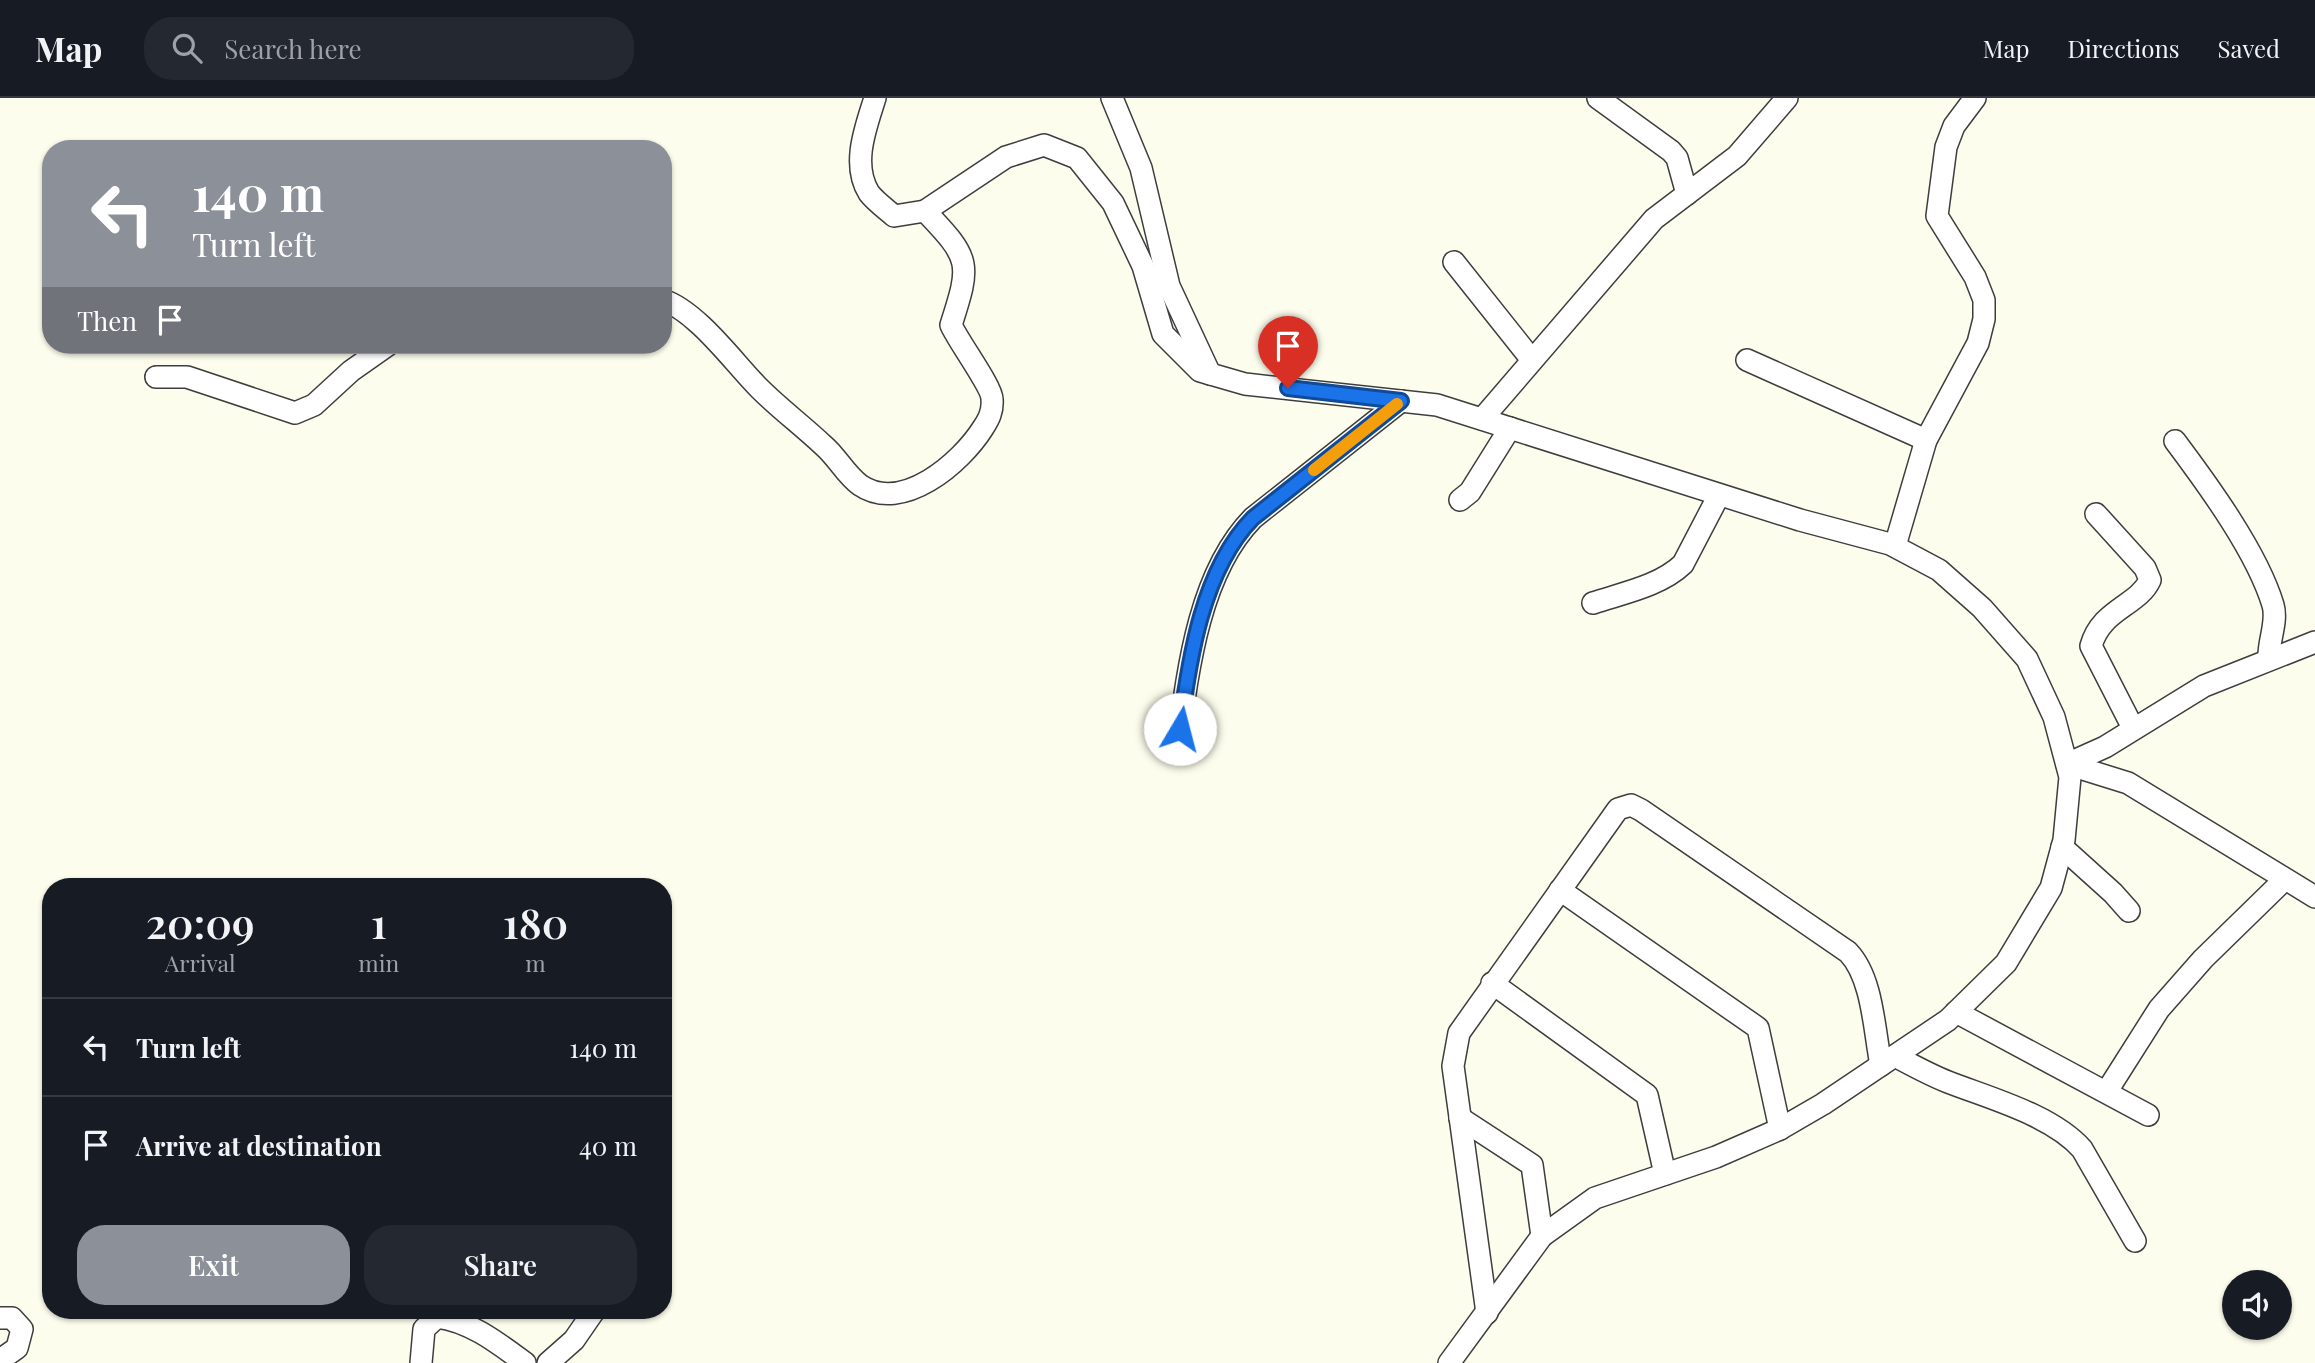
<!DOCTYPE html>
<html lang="en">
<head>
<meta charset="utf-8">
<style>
	:root { --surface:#171b24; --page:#242831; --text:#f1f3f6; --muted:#9ea1a6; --line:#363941; --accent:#8c9099 }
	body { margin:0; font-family:"Playfair Display",serif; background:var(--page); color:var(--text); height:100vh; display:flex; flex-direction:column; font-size:26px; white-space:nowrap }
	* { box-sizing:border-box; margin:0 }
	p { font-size:23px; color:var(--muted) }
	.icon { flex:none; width:38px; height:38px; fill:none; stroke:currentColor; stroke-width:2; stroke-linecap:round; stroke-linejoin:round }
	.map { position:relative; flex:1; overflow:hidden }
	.drawer { position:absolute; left:42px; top:780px; width:630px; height:441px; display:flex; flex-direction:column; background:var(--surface); border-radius:28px; box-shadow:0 2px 5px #0004 }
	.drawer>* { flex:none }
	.top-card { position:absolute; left:42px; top:42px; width:630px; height:214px; border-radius:28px; box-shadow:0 2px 5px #0004; background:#8c9099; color:#fff; overflow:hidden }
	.buttons { position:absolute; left:2222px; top:1172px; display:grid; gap:14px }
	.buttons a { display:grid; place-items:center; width:70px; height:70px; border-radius:50%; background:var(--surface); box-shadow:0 2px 5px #0004; font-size:35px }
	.pin { position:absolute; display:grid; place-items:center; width:60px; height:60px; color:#fff; margin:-72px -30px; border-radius:50% 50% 50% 0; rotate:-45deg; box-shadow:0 0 7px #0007 }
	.pin .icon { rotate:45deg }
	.me { position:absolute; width:77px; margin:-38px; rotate:8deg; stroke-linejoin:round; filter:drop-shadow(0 0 5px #0008) }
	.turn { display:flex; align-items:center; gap:24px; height:147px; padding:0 35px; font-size:32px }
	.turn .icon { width:91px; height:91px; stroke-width:2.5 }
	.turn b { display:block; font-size:49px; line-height:60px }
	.then { display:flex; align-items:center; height:66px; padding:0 35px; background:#0003; gap:14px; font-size:26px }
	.eta { display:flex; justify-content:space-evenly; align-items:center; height:119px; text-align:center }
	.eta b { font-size:42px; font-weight:600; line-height:49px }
	.primary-button { display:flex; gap:14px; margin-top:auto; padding:14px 35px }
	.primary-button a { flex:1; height:80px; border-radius:28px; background:var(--accent); color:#fff; font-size:28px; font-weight:600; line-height:80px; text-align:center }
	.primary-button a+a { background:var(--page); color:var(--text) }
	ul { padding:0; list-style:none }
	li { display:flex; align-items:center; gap:21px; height:98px; padding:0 35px; border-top:2px solid var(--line) }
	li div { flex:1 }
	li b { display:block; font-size:26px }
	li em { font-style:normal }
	header { display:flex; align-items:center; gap:42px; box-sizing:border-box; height:98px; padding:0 35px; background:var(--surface); border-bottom:2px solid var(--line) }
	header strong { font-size:33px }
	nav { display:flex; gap:38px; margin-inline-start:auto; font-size:24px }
	.search { width:490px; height:63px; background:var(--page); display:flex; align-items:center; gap:18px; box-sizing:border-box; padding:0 24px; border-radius:28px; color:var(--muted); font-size:26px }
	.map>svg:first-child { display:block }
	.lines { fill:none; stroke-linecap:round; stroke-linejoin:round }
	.minor-casing { stroke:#3e3e3e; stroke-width:24 }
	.minor { stroke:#fff; stroke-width:21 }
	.route-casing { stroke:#114b97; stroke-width:18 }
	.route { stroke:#1a73e8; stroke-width:12 }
	.slow { stroke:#f59e0b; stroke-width:12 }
</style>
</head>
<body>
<header>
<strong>Map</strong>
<div class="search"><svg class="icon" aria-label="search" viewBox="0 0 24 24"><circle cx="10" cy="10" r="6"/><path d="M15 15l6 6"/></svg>Search here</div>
<nav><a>Map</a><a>Directions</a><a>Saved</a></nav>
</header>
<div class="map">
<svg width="2315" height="1265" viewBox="0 0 2315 1265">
	<rect width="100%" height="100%" fill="#fcfdec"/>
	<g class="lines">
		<defs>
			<g id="minor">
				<path d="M 875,0 C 866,29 851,66 869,95 C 875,103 886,111 894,118 L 925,113 L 1006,59 L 1044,47 L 1077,60 L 1113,105 L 1143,168 L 1163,236 L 1200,273 L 1245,286 L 1437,307 L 1800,422 L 1890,446 L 1939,472 L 1982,510 L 2027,561 L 2054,619 L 2070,679 L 2064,742 L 2051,790 L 2006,865 L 1948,922 L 1823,1006 L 1780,1031 L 1716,1059 L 1595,1100 L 1542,1138 L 1449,1265"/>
				<polyline points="1112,0 1141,70 1169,188 1210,276"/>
				<polyline points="1598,0 1671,53 1677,60 1687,96"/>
				<polyline points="1454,164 1532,262"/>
				<path d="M 663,202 C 698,214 734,265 760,291 C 780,311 803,328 824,348 C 837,359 846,377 860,387 C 902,416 961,365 983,330 C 989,321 993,313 992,301 C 992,289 958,243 951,227 C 971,165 971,161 925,113"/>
				<polyline points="1747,262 1926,342"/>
				<polyline points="156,279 187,279 295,315 314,307 351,273 388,247"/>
				<polyline points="1482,321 1654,121 1737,58 1787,0"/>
				<path d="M 2175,343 C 2208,387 2257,454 2273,507 C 2278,524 2268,543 2269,560"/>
				<polyline points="1460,402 1470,394 1510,330"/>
				<path d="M 2096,416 L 2145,470 L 2150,482 C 2138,508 2101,511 2091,548 L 2133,630"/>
				<polyline points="1895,448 1926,342 1978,245 1984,221 1984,202 1975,179 1937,118 1946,49 1954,28 1975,0"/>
				<path d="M 1593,505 C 1623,495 1660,488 1683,466 L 1719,397"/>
				<path d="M 1177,655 C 1187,579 1197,477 1253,420 L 1401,303"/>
				<polyline points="2067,666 2128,685 2315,799"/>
				<polyline points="2067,666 2105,649 2204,588 2315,544"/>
				<polyline points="2062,749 2113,795 2129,813"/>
				<polyline points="1560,792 1758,930 1780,1031"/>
				<polyline points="1492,885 1647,997 1665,1076"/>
				<polyline points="1956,914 2148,1017"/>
				<path d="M 1895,958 C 1912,967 1930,977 1948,984 C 1989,1000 2052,1017 2082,1051 L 2135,1143"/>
				<polyline points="2107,993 2159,911 2203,861 2284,782"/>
				<polyline points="1460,1020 1532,1067 1542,1138"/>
				<path d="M 1487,1215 L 1453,968 L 1459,935 L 1618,711 L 1631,707 L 1641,712 L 1848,854 C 1873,880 1874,932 1881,967"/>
				<polyline points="0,1220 12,1220 22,1231 17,1250 0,1262"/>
				<path d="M 421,1265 L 424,1231 L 437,1219 C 470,1223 498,1245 525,1265"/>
				<polyline points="548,1265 574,1242 594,1213"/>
			</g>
		</defs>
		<use href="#minor" class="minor-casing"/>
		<use href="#minor" class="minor"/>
	</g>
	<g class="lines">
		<defs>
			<path id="route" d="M 1180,631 C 1189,562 1202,472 1253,420 L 1401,303 L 1288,290"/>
		</defs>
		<use href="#route" class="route-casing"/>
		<use href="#route" class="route"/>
		<polyline class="slow" points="1314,372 1397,306"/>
	</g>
</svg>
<div class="buttons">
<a><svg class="icon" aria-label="sound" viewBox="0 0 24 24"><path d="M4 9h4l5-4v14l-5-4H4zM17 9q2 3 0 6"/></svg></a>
</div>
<div class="pin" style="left:1288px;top:290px;background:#d93025"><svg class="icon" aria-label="arrive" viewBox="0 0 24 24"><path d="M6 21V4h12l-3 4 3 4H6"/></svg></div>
<svg class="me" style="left:1180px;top:631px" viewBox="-20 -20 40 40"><circle r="19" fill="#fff"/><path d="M0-13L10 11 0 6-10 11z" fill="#1a73e8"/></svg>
<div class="top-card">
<div class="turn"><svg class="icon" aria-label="left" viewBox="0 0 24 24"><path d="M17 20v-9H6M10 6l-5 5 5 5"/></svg><div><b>140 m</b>Turn left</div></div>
<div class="then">Then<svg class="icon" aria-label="arrive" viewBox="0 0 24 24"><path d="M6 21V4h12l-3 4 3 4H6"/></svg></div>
</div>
<section class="drawer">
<div class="eta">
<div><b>20:09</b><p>Arrival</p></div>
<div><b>1</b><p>min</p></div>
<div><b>180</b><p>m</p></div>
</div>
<ul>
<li><svg class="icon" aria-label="left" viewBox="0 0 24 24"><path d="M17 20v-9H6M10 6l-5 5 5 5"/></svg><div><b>Turn left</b></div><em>140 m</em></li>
<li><svg class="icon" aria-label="arrive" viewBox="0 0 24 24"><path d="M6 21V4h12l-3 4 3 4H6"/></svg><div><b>Arrive at destination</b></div><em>40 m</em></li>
</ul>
<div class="primary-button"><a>Exit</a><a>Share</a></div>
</section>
</div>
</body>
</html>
